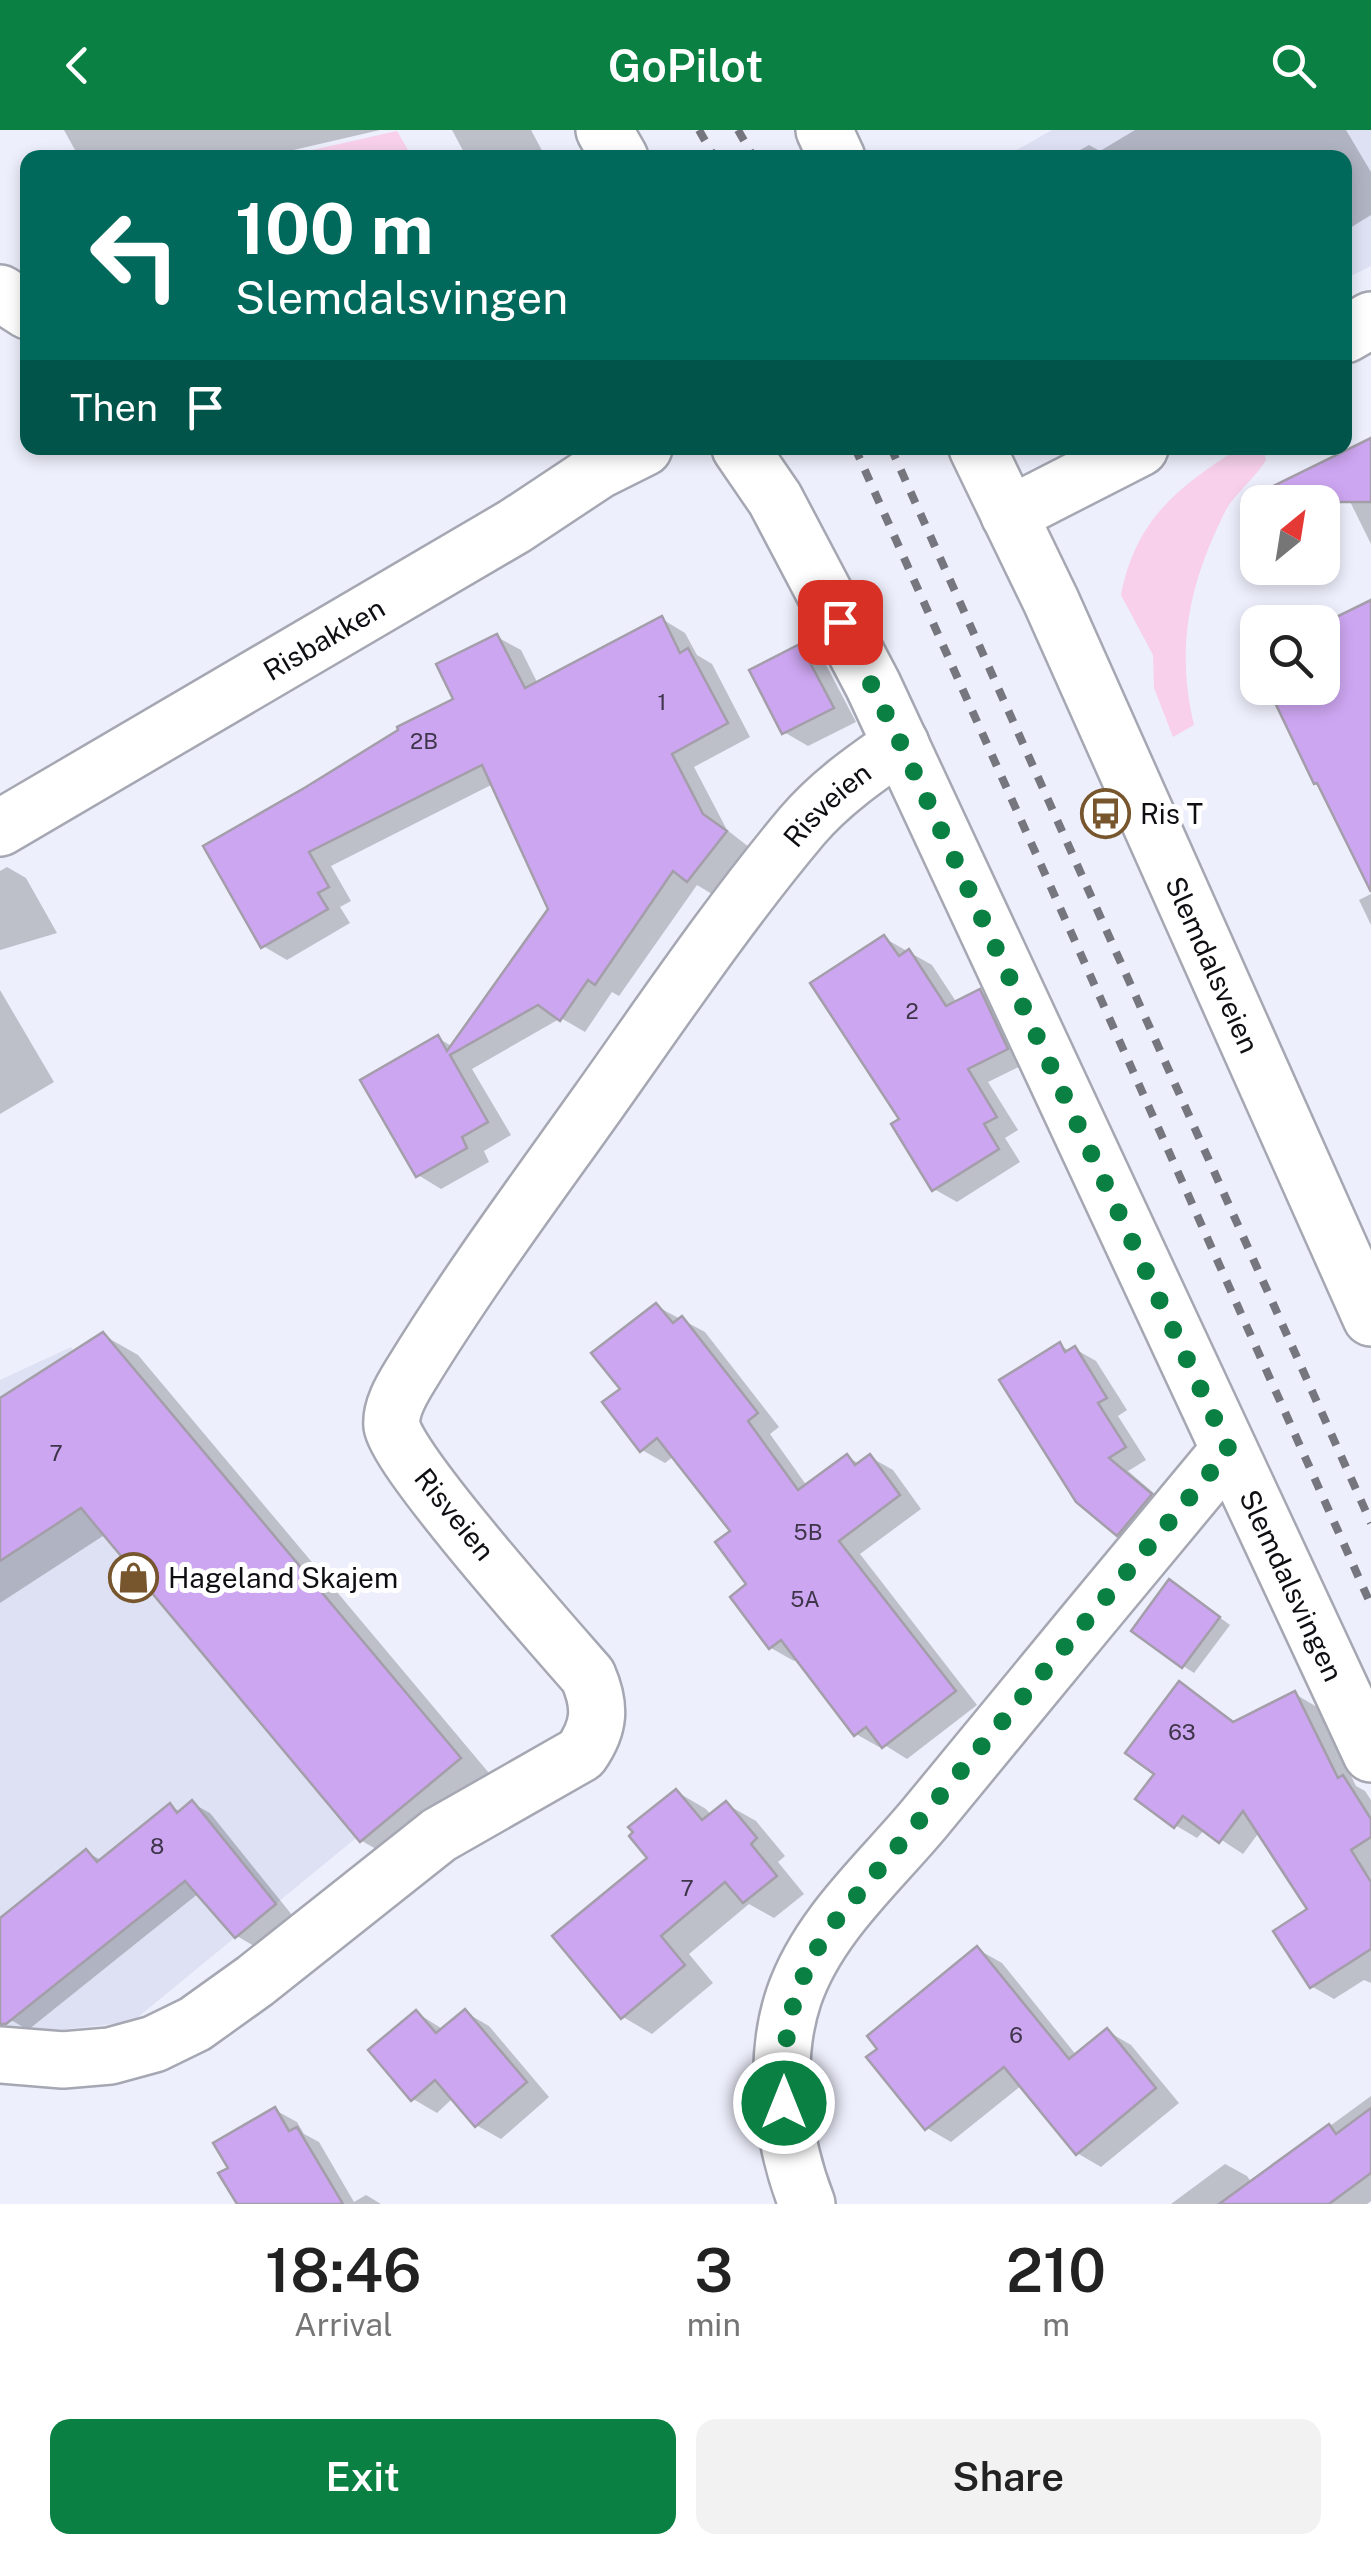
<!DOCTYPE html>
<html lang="en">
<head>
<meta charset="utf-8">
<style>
	:root { --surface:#fff; --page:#f2f2f2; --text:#222; --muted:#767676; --accent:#0b8043 }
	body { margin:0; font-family:"Public Sans",sans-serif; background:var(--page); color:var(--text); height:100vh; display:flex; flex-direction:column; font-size:38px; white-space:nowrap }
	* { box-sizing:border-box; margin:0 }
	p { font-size:32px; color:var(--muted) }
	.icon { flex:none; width:55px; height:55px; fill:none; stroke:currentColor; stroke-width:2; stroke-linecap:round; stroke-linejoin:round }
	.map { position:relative; height:2074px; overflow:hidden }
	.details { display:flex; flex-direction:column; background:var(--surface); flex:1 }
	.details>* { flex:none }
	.banner { position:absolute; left:20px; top:20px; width:1332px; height:305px; border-radius:20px; box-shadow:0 5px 15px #0003; background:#00695c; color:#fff; overflow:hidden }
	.needle { width:65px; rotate:30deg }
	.fabs { position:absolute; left:1240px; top:355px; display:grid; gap:20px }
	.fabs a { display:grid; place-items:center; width:100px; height:100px; border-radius:20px; background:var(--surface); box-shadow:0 5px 15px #0003; font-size:50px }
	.pin { position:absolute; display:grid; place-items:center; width:85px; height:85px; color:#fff; margin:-42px; border-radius:20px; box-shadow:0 5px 15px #0006 }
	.me { position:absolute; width:110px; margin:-55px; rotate:0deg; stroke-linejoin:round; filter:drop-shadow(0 0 8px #0008) }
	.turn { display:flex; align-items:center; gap:35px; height:210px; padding:0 50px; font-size:45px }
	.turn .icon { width:130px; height:130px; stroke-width:2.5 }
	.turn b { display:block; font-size:70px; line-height:85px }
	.then { display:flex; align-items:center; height:95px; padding:0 50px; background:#0003; gap:20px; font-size:38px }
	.eta { display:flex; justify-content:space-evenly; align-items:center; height:170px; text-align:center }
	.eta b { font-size:60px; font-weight:600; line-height:70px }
	.action { display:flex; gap:20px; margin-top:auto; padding:20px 50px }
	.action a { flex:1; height:115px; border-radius:20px; background:var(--accent); color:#fff; font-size:40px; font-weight:600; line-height:115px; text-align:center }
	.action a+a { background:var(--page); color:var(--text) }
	header { display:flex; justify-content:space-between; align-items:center; height:130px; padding:0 50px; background:var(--accent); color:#fff; font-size:45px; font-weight:600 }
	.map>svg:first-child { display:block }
	.built { fill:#dde1f3 }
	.green { fill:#f8d0eb }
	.shadow { fill:#0003 }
	.building { fill:#cda6f1; stroke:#a39ea9; stroke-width:2.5 }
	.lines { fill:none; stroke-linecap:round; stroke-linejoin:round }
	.street-casing { stroke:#a5a7b2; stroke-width:60 }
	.secondary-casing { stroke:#a5a7b2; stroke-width:60 }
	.street { stroke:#fff; stroke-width:55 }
	.secondary { stroke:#fff; stroke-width:55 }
	.rail { stroke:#75767e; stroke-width:8; stroke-dasharray:12 12; stroke-linecap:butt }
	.route { stroke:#0b8043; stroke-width:18; stroke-dasharray:0 32.4 }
	.labels { text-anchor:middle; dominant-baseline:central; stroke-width:10; stroke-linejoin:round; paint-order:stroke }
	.number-label { font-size:22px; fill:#3e354a }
	.street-label { font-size:28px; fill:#0f0f13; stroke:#fff }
	.poi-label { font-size:28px; fill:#0f0f13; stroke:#fff; text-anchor:start }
</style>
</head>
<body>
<header><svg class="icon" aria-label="back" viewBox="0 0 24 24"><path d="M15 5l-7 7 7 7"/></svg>GoPilot<svg class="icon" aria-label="search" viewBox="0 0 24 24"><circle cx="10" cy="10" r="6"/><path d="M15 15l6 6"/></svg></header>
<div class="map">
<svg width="1371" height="2074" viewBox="0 0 1371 2074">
	<rect width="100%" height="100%" fill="#edeffc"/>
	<g class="built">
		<polygon points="1052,0 1371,0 1371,136 1345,149 1345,28 1003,28"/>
		<polygon points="71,1217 434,1644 132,1892 0,1906 0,1250"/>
	</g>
	<g class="green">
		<polygon points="397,1 412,27 281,27"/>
		<path d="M 1239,318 L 1263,318 L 1266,330 C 1255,348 1235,364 1227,378 C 1190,450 1175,516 1194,595 L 1173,607 L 1154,558 L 1153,525 L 1121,465 C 1136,389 1177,358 1239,318 Z"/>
	</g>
	<g class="shadow">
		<polygon points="64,0 380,0 259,28 67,28 75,20"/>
		<polygon points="452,0 531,0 546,28 467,28"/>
		<polygon points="1135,0 1346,0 1371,42 1371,85 1345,101 1345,28 1066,28 1089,15 1100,21"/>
		<polygon points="1371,311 1371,414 1330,331"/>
		<polygon points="662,489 685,503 697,525 712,534 750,607 694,637 727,700 749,717 712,764 697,755 619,866 612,862 585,902 561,888 472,939 511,1005 484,1021 489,1032 441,1059 418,1045 438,908 453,917 550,779 493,654 331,736 351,771 340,777 350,793 287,830 263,816 206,717 457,570 497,507 521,520 538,554"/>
		<polygon points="800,517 824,531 856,592 808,616 784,602"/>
		<polygon points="7,737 26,748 57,803 0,820 0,741"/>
		<polygon points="1371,764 1371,795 1359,770"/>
		<polygon points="884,808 932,835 957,873 980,862 1003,875 1029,932 988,952 1018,1000 1005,1008 1020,1032 957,1072 934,1059 902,990"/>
		<polygon points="0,860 54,952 0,984"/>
		<polygon points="656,1176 705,1202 779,1297 770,1304 807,1356 847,1327 860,1334 870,1327 893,1340 921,1379 860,1424 977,1575 907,1629 883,1614 879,1617 856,1604 798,1528 794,1531 771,1518 733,1401 674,1326 665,1333 642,1320 623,1259"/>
		<polygon points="103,1205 138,1225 494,1649 397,1731 362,1711 106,1404 0,1473 0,1271"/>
		<polygon points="1060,1215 1071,1222 1075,1219 1096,1231 1127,1280 1118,1286 1146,1330 1128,1341 1171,1378 1139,1416 1118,1404"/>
		<polygon points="1181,1459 1230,1495 1194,1543 1183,1536"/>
		<polygon points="1180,1554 1237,1593 1295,1564 1317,1577 1356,1656 1365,1661 1371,1670 1371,1853 1364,1850 1334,1869 1311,1856 1310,1779 1260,1701 1243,1724 1205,1699 1197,1708 1175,1695 1157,1644"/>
		<polygon points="677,1662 706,1679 712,1686 726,1674 756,1691 785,1726 778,1732 804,1764 774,1788 749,1774 689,1824 713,1853 652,1904 623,1887 650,1728"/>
		<polygon points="192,1673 210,1683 292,1785 254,1816 237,1806 199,1763 28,1900 11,1890 0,1877 0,1791 86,1722 103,1731 170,1676 181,1682"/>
		<polygon points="977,1819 1002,1833 1077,1926 1107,1901 1131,1915 1179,1973 1101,2037 1077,2023 1022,1955 951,2012 927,1998"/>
		<polygon points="465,1882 489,1896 549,1967 501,2009 476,1995 453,1968 437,1983 413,1969 417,1883 444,1900"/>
		<polygon points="1371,1966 1371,2071 1367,2074 1171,2074 1225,2034 1247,2046 1252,2053"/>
		<polygon points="275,1980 297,1992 304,2004 319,2012 354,2072 366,2065 381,2074 240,2074 231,2039"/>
	</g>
	<g class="building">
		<polygon points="1371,308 1371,372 1241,372"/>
		<polygon points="1371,470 1371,762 1317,653 1314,654 1268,558 1322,558 1322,494"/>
		<polygon points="662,486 680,523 688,518 728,593 672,624 703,684 727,701 687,752 673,741 595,855 588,850 560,891 538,875 450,925 488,992 462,1007 467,1018 416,1047 360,950 438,905 447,921 548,779 482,635 309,722 329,757 318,763 328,779 261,818 203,716 306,657 398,600 397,597 453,569 436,534 497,504 525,558"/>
		<polygon points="800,514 834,578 782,604 749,540"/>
		<polygon points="884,805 899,826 909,819 946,876 980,859 1008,919 968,939 997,987 984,994 999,1019 932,1061 891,994 899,989 810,853"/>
		<polygon points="656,1173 673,1193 682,1186 758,1283 748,1291 798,1360 847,1324 855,1335 870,1324 900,1365 839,1411 956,1561 882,1618 866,1597 854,1606 781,1510 769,1519 730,1467 746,1454 715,1412 730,1401 657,1308 640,1322 602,1272 620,1259 591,1223"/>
		<polygon points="103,1202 461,1628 360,1712 81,1378 0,1431 0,1268"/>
		<polygon points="1060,1212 1065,1222 1075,1216 1107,1268 1098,1273 1126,1317 1109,1328 1152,1364 1117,1406 1076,1372 999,1250"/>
		<polygon points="1169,1449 1220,1487 1182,1538 1131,1501"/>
		<polygon points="1179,1551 1233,1592 1295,1561 1338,1648 1343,1645 1371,1689 1371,1707 1351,1720 1371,1752 1371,1819 1310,1858 1273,1801 1307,1779 1243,1681 1219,1713 1183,1686 1174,1698 1135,1669 1154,1644 1125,1623"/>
		<polygon points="676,1659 702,1690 726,1671 757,1708 751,1714 777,1746 743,1773 725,1752 661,1806 685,1835 621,1889 552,1806 647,1728 629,1706 633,1702 628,1697"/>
		<polygon points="192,1670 276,1774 235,1808 185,1751 6,1894 0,1894 0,1788 86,1719 97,1732 170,1673 177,1683"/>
		<polygon points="977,1816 1069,1929 1107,1898 1156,1958 1076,2025 1004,1937 925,2000 866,1927 877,1919 867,1906"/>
		<polygon points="465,1879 527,1952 475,1997 435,1950 411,1971 368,1920 416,1880 436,1903"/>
		<polygon points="275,1977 289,2001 297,1997 343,2074 237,2074 218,2043 228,2038 213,2013"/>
		<polygon points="1371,1978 1371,2043 1329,2074 1219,2074 1329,1994 1336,2004"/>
	</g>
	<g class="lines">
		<defs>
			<g id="street">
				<polyline points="604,0 620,28"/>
				<polyline points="0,163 28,181"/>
				<path id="s1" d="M 740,318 L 775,369 L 873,555 L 1371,1624"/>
				<path id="s2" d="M 0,698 L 515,396 L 598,341 L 644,318"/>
				<path id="s3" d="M 0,1925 L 63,1930 L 110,1926 L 154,1914 L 195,1894 L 255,1851 L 439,1705 L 581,1624 C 600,1597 601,1576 588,1546 C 555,1508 397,1331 392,1296 C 390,1279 402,1259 410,1246 C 468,1151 535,1061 599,971 C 665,878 729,783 802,696 C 830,663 866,638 901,614"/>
				<path d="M 807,2074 C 782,2011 772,1931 794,1866 C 818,1796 878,1744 924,1689 C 1025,1565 1127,1443 1229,1320"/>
			</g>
			<g id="secondary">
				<polyline points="824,0 837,28"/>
				<polyline points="1345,205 1371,190"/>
				<path id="s4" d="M 977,318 L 1051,471 L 1371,1188"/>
				<polyline points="1009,385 1140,318"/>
			</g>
		</defs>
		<use href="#street" class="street-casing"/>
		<use href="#secondary" class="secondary-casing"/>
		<use href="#street" class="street"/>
		<use href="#secondary" class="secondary"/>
		<g class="rail">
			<polyline points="699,0 715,28"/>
			<polyline points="738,0 754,28"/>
			<polyline points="855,318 1371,1475"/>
			<polyline points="891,318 1371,1393"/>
		</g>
	</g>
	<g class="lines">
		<path class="route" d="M 784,1973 C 783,1899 790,1863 828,1800 L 1229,1320 L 901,614 L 840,492"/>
	</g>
	<defs>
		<symbol id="bus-ring" viewBox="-11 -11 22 22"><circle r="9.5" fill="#fff" stroke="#77552d" stroke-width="1.5"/><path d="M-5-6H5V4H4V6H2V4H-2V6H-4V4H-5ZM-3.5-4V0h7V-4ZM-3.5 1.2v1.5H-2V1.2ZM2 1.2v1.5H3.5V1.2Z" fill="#77552d"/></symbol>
		<symbol id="shop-ring" viewBox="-11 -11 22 22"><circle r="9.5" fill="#fff" stroke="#77552d" stroke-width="1.5"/><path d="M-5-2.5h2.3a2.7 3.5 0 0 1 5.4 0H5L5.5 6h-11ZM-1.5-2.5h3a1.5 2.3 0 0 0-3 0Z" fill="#77552d"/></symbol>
	</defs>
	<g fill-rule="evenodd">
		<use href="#bus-ring" x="1078" y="656" width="55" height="55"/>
		<use href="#shop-ring" x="106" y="1420" width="55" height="55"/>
	</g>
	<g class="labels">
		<g class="number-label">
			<text x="662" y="572">1</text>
			<text x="424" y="611">2B</text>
			<text x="912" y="881">2</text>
			<text x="56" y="1323">7</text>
			<text x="808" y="1402">5B</text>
			<text x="805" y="1469">5A</text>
			<text x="1182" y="1602">63</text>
			<text x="157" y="1716">8</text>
			<text x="687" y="1758">7</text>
			<text x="1016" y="1905">6</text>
		</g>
		<g class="street-label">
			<text stroke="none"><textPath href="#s2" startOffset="375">Risbakken</textPath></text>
			<text stroke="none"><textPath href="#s3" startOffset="1838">Risveien</textPath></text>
			<text stroke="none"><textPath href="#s4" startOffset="568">Slemdalsveien</textPath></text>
			<text transform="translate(455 1384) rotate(51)">Risveien</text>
			<text stroke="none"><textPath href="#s1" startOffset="1265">Slemdalsvingen</textPath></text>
		</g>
		<g class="poi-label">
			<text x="1140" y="683">Ris T</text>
			<text x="168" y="1447">Hageland Skajem</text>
		</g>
	</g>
</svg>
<div class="fabs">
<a><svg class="needle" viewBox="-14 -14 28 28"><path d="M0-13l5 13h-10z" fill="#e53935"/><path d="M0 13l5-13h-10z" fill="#767676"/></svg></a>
<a><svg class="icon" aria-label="search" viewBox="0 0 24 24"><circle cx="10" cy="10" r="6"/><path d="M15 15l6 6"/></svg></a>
</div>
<div class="pin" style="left:840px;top:492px;background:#d93025"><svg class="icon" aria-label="arrive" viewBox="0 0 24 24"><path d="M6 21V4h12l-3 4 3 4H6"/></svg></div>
<svg class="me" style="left:784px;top:1973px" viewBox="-20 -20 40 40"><circle r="17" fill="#0b8043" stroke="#fff" stroke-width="3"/><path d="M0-11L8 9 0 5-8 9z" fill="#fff"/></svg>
<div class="banner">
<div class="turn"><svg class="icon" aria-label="left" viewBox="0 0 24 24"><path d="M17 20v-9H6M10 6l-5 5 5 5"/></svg><div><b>100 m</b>Slemdalsvingen</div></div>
<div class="then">Then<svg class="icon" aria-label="arrive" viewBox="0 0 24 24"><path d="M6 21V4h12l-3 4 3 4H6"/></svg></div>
</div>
</div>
<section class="details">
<div class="eta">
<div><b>18:46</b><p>Arrival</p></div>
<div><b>3</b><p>min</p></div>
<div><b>210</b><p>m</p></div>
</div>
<div class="action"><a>Exit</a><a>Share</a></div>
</section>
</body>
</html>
